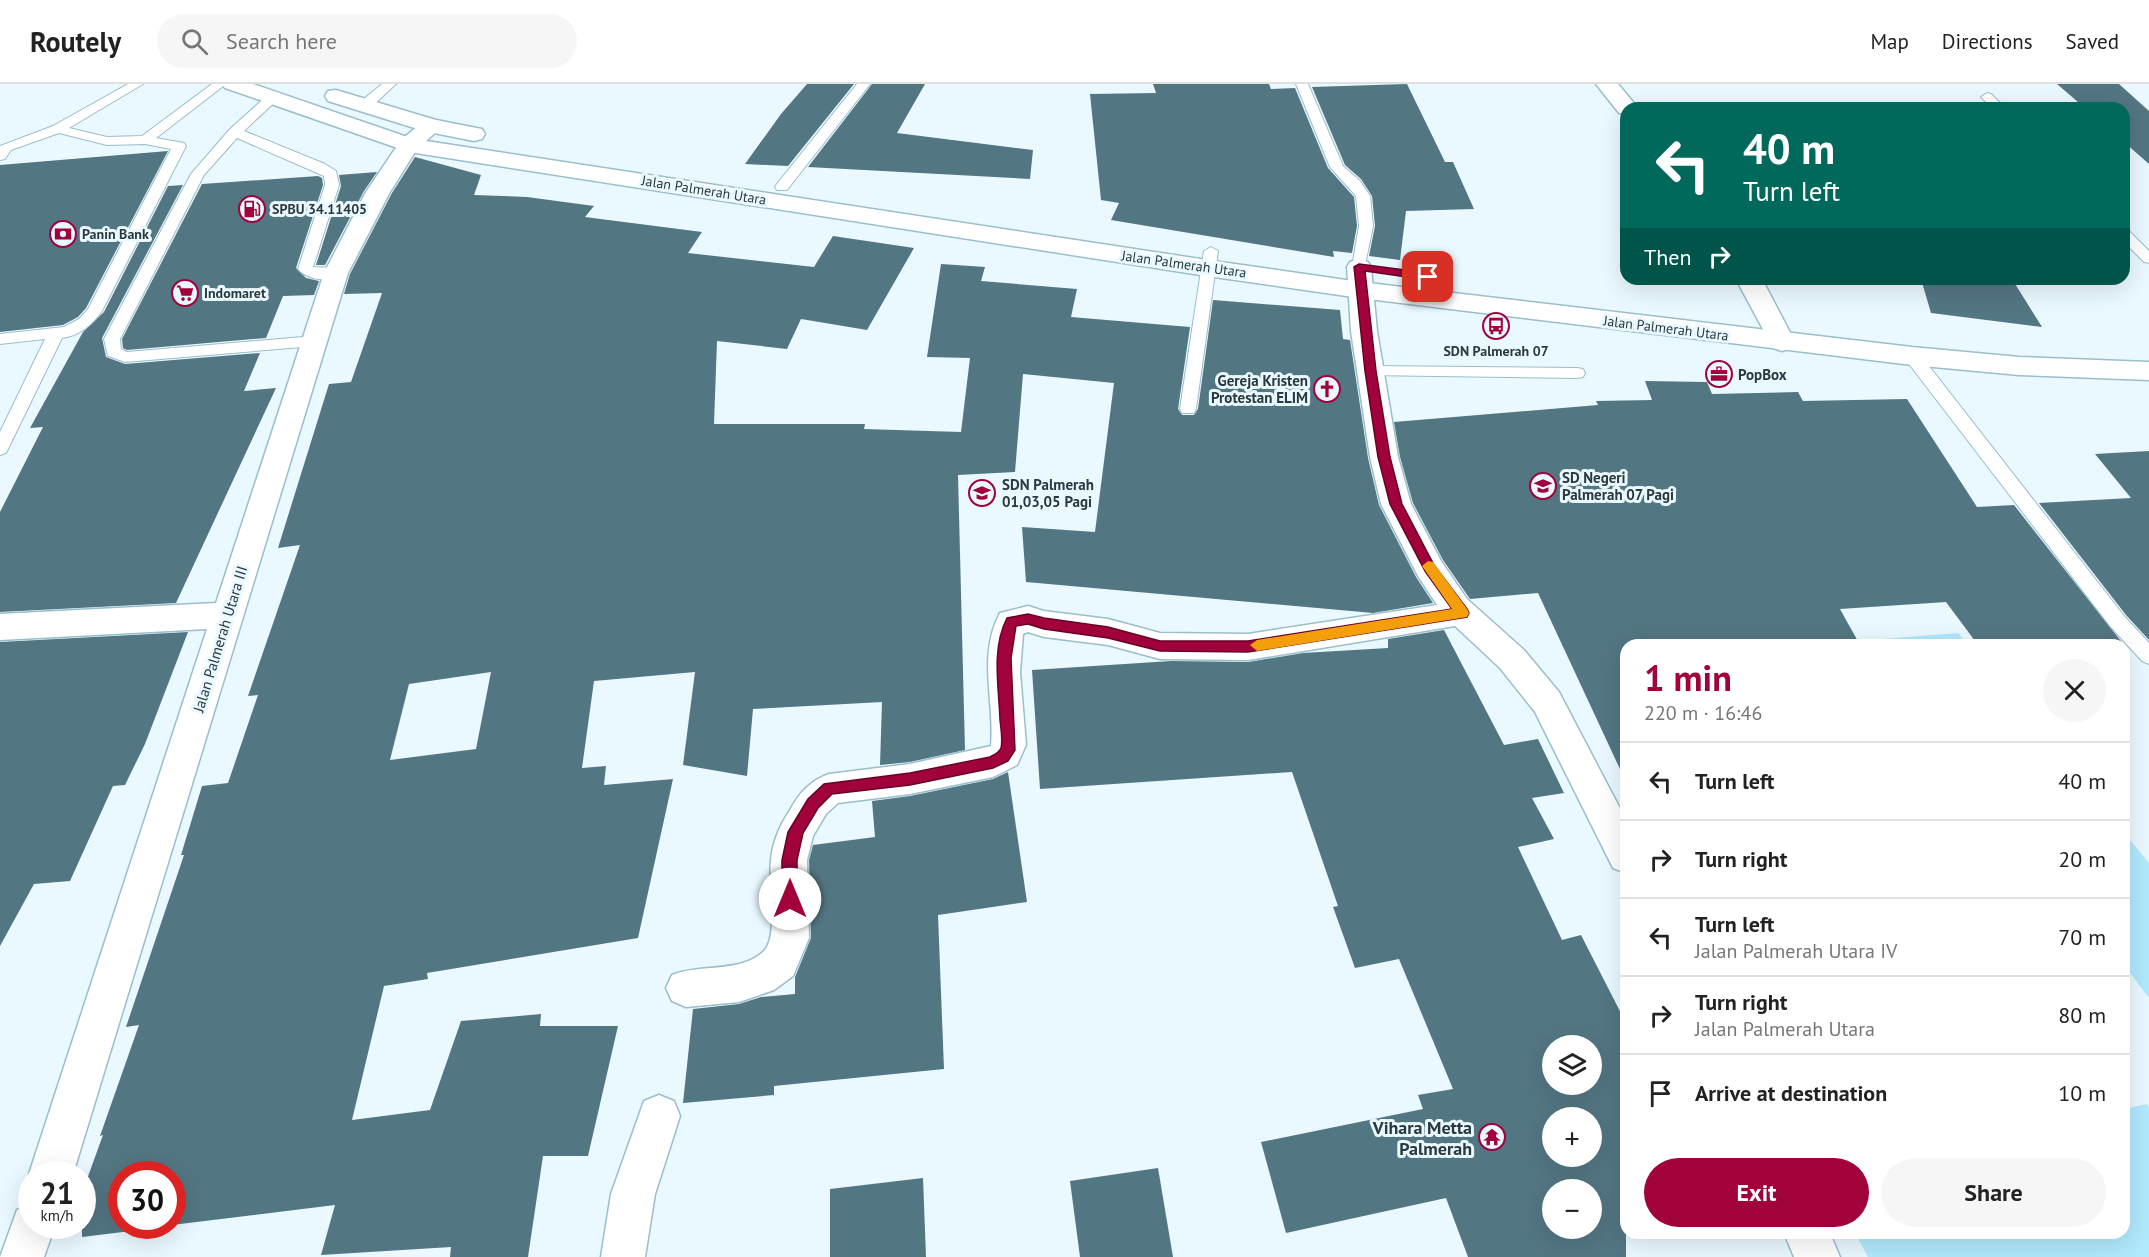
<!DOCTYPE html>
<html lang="en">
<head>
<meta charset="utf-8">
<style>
	:root { --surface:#fff; --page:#f6f6f6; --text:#222; --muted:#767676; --line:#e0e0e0; --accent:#a1023c }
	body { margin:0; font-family:"PT Sans",sans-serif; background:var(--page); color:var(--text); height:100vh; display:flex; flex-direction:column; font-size:22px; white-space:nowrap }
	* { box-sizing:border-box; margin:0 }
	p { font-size:20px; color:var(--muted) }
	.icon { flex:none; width:33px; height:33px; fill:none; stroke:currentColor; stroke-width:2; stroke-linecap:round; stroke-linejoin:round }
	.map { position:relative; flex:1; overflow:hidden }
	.panel { position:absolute; left:1620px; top:555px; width:510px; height:600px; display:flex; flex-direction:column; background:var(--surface); border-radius:18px; box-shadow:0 6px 24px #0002 }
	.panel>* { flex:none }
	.guide { position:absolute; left:1620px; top:18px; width:510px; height:183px; border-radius:18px; box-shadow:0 6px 24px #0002; background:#00695c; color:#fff; overflow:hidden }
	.fabs { position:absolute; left:1542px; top:951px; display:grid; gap:12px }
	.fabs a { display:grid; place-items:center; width:60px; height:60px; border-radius:50%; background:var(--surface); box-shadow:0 6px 24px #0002; font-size:30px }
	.speed { position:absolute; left:18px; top:1077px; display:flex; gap:12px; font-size:30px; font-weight:700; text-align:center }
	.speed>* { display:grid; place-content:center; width:78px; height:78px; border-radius:50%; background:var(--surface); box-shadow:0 6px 24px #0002; line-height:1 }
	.speed small { font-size:15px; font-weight:400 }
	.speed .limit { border:9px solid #d22; background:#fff; color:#111 }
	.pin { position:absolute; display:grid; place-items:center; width:51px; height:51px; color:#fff; margin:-26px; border-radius:12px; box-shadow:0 3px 9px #0006 }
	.me { position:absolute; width:66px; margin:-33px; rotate:0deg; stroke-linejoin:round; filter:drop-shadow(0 0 4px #0008) }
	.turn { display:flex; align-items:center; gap:21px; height:126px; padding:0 24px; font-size:27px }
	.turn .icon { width:78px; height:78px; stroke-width:2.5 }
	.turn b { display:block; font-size:42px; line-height:51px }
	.then { display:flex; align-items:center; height:57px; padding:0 24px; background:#0003; gap:12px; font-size:22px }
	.round { display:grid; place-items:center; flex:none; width:63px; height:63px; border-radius:32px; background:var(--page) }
	.overview { display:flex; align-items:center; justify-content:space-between; height:102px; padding:0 24px }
	h1 { font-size:36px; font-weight:600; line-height:45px; color:var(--accent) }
	.primary-button { display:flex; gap:12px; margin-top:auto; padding:12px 24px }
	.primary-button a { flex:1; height:69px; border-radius:36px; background:var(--accent); color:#fff; font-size:24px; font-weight:600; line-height:69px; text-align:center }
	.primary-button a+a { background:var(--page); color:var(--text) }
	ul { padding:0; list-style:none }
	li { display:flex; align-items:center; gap:18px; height:78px; padding:0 24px; border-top:2px solid var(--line) }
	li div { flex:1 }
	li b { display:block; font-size:22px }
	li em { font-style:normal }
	header { display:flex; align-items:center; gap:36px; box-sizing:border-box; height:84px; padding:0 30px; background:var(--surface); border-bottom:2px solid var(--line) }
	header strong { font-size:28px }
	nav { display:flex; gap:33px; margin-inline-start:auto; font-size:21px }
	.search { width:420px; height:54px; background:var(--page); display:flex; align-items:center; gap:15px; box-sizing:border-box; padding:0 21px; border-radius:33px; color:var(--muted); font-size:22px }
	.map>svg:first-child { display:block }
	.green { fill:#b1e9fd }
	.building { fill:#537683; fill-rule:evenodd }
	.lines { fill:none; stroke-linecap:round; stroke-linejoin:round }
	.service-casing { stroke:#99becc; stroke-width:2 }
	.minor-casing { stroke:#99becc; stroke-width:3 }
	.secondary-casing { stroke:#99becc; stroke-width:3 }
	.service { fill:#fff; fill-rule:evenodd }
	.minor { fill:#fff; fill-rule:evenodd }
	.secondary { fill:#fff; fill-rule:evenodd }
	.route { fill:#a1023c; stroke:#690127; stroke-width:1.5 }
	.slow { fill:#f59e0b }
	.labels { text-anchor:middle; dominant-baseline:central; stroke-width:6; stroke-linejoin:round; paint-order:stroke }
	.far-street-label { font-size:14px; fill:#29393e; stroke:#eaf9ff }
	.far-poi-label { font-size:14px; font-weight:bold; fill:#29393e; stroke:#eaf9ff; text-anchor:start }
	.poi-label { font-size:15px; font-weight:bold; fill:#29393e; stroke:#eaf9ff; text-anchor:start }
	.street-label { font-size:15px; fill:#29393e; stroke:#eaf9ff }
	.near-poi-label { font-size:18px; font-weight:bold; fill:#29393e; stroke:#eaf9ff; text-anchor:end }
</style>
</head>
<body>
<header>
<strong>Routely</strong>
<div class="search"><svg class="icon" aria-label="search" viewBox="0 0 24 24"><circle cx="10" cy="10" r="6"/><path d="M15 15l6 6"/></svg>Search here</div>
<nav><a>Map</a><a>Directions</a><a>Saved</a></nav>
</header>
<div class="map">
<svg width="2149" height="1173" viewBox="0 0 2149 1173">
	<rect width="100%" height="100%" fill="#eaf9ff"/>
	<g class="green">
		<polygon points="1958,549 1968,561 1887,561 1882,555"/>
		<polygon points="2124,749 2149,779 2149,914 2124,881"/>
		<polygon points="2147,1020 2149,1024 2149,1173 1868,1173 1855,1149 2124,1149 2124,1025"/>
	</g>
	<g class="building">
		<polygon points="807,0 854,0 788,82 745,80 781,30"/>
		<polygon points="872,0 925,0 897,49 1033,66 1030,95 808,83"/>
		<polygon points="1153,0 1269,0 1271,5 1295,4 1328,84 1354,113 1357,142 1352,169 1333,167 1334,173 1111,136 1119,119 1101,116 1090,10 1156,9"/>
		<polygon points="1407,0 1445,78 1453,78 1474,125 1406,127 1400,176 1369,172 1375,142 1372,112 1361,95 1345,81 1312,3"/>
		<polygon points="2057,0 2119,0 2149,27 2149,80 2124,58 2124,24 2085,24"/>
		<polygon points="168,67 86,224 78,233 63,241 0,248 0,81"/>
		<path d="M 415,73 L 481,91 L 474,111 L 527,113 L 594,122 L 585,133 L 702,148 L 688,169 L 814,183 L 833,152 L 914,164 L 867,246 L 801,235 L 787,265 L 717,257 L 714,340 L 865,340 L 864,345 L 961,348 L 970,274 L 927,273 L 941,180 L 985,183 L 981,197 L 1077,205 L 1071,233 L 1190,243 L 1178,325 L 1182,331 L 1194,331 L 1198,325 L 1213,216 L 1340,226 L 1343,255 L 1350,256 L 1368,374 L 1379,421 L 1416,493 L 1433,519 L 1373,529 L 1026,498 L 1022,443 L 1095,448 L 1114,299 L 1023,290 L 1015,388 L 958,391 L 965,666 L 910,678 L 880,681 L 882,618 L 753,625 L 747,692 L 683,681 L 695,588 L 594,597 L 582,684 L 606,682 L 604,701 L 673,695 L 638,854 L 427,889 L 428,895 L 384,902 L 352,1036 L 430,1026 L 461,937 L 541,930 L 540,942 L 618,942 L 588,1072 L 543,1072 L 528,1173 L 450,1173 L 451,1163 L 321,1171 L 335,1121 L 172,1141 L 172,1090 L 122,1090 L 122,1142 L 172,1142 L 82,1153 L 82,1109 L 103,1051 L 100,1052 L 139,941 L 126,943 L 184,771 L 181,771 L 202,702 L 228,699 L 258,611 L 248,612 L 300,461 L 278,464 L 329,300 L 351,298 L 382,209 L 344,210 L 350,190 L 392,109 ZM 491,588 L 476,665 L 390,676 L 409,600 Z"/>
		<polygon points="377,88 364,107 325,181 316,181 341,102 339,91"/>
		<polygon points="318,92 322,94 323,101 296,184 306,194 319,197 314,211 283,212 266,254 127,266 123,264 122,255 202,100"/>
		<polygon points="183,101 102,254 106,273 125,280 260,269 244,307 276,304 176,519 0,528 0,428 43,343 30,344 83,248 104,228 168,102"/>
		<polygon points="1921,195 2012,195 2042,243 1931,229"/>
		<polygon points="1645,297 1707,298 1712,310 1798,308 1803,317 1907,315 1977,423 2014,421 2124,561 1978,561 1946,518 1840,525 1860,561 1626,561 1626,698 1538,509 1470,515 1443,476 1413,419 1400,373 1394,338 1598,321 1596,317 1652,316"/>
		<polygon points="2149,367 2149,556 2126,531 2039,419 2131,414 2095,370"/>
		<path d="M 1444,546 L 1504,661 L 1538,655 L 1564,709 L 1532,714 L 1554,755 L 1518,763 L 1562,856 L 1581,851 L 1626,939 L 1626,1173 L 1468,1173 L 1446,1114 L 1286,1149 L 1261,1058 L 1423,1025 L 1418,1011 L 1453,1005 L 1399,875 L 1355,884 L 1333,823 L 1338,822 L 1292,688 L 1040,705 L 1032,586 L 1171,577 L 1248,578 L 1303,569 L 1388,564 L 1388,555 ZM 1552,962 L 1592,962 L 1592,1000 L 1552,1000 ZM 1552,1034 L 1592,1034 L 1592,1072 L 1552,1072 ZM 1552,1106 L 1592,1106 L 1592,1144 L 1552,1144 Z"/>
		<polygon points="188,548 145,660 125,701 113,702 70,797 34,800 0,862 0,558"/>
		<polygon points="1008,688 1027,818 938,831 944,985 774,1002 774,1011 683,1019 693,925 739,920 761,913 795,910 795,893 811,854 809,776 813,761 875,753 872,717 910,712 993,695"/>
		<polygon points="1158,1084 1173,1173 1080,1173 1070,1097"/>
		<polygon points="923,1094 926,1173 830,1173 830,1105"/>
	</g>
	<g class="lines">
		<defs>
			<g id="service">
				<path d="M 128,0 L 143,0 L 69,44 L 107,53 L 142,52 L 212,0 L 226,0 L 156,54 L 184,59 L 186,62 L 102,227 C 92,241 79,252 62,254 L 8,365 L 6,369 L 0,371 L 0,348 L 45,255 L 0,260 L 0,250 L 64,243 L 79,235 L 88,225 L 171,65 L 145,60 L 107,61 L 59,49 L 11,66 L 5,75 L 0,76 L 0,62 L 53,42 Z"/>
				<polygon points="382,0 396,0 369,25 359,25 358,22 359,19"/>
				<polygon points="857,0 870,0 787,106 777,106 775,103 777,100"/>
				<polygon points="1296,0 1308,0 1343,82 1360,97 1370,112 1373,142 1364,186 1354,186 1352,183 1359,142 1356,112 1330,83"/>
				<path d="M 273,9 L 279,13 L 277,16 L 244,47 L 325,80 L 336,87 L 339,101 L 313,183 L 336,184 L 343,189 C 333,200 307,196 298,185 L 325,101 L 324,92 L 237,54 L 204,91 L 120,255 L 121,265 L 127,268 L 314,252 L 322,257 L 314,262 L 125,278 L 108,272 L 104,255 L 191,90 L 230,45 L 269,10 Z"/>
				<polygon points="1987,9 1991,10 2005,24 1992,24 1981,13"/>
				<polygon points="2124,146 2129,147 2149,167 2149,179 2144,178 2124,158"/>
				<polygon points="1211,163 1218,167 1196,325 1194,329 1182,329 1180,325 1204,167"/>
				<polygon points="1912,267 1918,268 2124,532 2149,559 2149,580 2142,577 2110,542 1906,276 1904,272"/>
				<polygon points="1371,282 1577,284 1583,285 1585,289 1583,293 1577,294 1365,291 1363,287 1365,283"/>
			</g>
			<g id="minor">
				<polygon points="1596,0 1618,0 1638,24 1626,24 1626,30 1619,29"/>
				<polygon points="432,35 440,37 443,42 417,65 390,108 348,189 73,1090 32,1090 32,1095 29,1090 207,545 0,556 0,530 216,519 324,189 366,108 401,56 424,37"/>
				<path d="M 1359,175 L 1368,178 L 1371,183 L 1377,247 L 1398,373 L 1411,420 L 1441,477 L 1467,515 L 1524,566 L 1559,608 L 1626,736 L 1626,789 L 1613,784 L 1535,628 L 1500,584 L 1455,542 L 1248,576 L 1160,575 L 1108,561 L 1044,553 L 1028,548 L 1023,550 L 1020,588 L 1026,661 L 1017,681 L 993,693 L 910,710 L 838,719 L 826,730 L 813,752 L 807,776 L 809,854 L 793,892 L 774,906 L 739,918 L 686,923 L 672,917 L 666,904 L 672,891 C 701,879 740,890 764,867 C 779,852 768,798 771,777 C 772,759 780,741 790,726 C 800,708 810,697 829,690 L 910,680 L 991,662 C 995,616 977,572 1000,529 L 1028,522 L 1044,527 L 1108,535 L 1160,549 L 1248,550 L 1437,521 L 1418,492 L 1381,420 L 1370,373 L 1351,247 L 1347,183 L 1350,178 Z"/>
				<polygon points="1736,195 1762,195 1795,258 1791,264 1782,267 1773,264"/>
				<polygon points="659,1011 674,1017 680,1032 655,1110 645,1173 601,1173 611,1110 644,1017"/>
				<polygon points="32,1120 32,1142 55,1142 44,1173 0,1173 17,1126"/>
				<polygon points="1784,1149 1830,1149 1840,1173 1794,1173"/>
			</g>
			<g id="secondary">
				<polygon points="221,0 253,0 413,55 1207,176 1360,198 1912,263 2019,273 2149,278 2149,296 2019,291 1912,281 1360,214 1207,192 409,68 225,4"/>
				<polygon points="336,6 436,36 482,45 485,50 482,55 474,57 424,47 328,17 325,12 328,7"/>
			</g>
		</defs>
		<use href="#service" class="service-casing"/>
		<use href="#minor" class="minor-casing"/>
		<use href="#secondary" class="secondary-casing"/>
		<use href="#service" class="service"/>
		<use href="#minor" class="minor"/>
		<use href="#secondary" class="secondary"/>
	</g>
	<path class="route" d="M 1359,180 L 1428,189 L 1433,193 L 1428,196 L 1365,187 L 1376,287 L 1390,373 L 1402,420 L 1434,481 L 1467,525 L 1469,529 L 1467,533 L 1248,568 L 1160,567 L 1108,554 L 1044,545 L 1028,540 L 1016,542 L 1011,574 L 1015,666 L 1008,677 L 993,684 L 910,701 L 832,710 L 818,724 L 803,749 L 797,776 L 797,815 L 795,820 L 790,822 L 784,820 L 782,815 L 782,776 L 788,748 L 808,715 L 824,700 L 910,689 L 990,673 C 995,670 999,669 1001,664 C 1003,656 1001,645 1000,636 C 999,603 991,565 1007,534 L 1028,530 L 1044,534 L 1108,543 L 1160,557 L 1248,557 L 1452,525 L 1425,487 L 1390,420 L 1378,373 L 1365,287 L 1354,183 Z"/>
	<polygon class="slow" points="1428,477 1433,478 1467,525 1469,529 1467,533 1257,567 1250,561 1257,556 1452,525 1422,482"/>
	<defs>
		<symbol id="fuel-ring" viewBox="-11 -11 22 22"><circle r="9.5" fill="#eaf9ff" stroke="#a1023c" stroke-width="1.5"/><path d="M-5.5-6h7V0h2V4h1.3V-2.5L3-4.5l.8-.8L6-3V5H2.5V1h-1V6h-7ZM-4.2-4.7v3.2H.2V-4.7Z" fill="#a1023c"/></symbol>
		<symbol id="bank-ring" viewBox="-11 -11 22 22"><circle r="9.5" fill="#eaf9ff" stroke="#a1023c" stroke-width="1.5"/><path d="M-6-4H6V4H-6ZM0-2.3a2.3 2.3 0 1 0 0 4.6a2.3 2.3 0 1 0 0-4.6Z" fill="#a1023c"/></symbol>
		<symbol id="supermarket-ring" viewBox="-11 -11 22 22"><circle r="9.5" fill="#eaf9ff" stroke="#a1023c" stroke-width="1.5"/><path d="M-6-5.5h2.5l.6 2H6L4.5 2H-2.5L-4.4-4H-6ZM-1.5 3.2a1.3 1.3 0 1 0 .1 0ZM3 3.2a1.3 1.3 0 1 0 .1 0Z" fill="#a1023c"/></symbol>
		<symbol id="bus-ring" viewBox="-11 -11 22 22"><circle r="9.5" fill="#eaf9ff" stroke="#a1023c" stroke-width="1.5"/><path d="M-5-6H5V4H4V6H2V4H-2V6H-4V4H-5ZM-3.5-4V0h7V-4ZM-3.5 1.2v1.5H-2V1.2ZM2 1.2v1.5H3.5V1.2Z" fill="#a1023c"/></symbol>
		<symbol id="office-ring" viewBox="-11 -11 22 22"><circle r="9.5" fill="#eaf9ff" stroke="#a1023c" stroke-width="1.5"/><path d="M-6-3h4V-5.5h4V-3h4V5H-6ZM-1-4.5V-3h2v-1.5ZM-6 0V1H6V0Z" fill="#a1023c"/></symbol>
		<symbol id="church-ring" viewBox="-11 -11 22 22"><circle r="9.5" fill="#eaf9ff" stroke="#a1023c" stroke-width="1.5"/><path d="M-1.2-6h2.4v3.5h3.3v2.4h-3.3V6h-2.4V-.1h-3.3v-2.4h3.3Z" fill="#a1023c"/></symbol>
		<symbol id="school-ring" viewBox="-11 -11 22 22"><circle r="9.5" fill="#eaf9ff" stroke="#a1023c" stroke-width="1.5"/><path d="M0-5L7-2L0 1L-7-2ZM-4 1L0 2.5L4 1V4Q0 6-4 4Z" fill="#a1023c"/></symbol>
		<symbol id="temple-ring" viewBox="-11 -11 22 22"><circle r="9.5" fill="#eaf9ff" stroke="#a1023c" stroke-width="1.5"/><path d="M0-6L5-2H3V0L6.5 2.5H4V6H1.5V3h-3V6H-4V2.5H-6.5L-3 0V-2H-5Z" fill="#a1023c"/></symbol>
	</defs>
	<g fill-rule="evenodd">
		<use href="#fuel-ring" x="237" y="110" width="30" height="30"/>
		<use href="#bank-ring" x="48" y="135" width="30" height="30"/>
		<use href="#supermarket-ring" x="170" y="194" width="30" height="30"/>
		<use href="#bus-ring" x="1481" y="227" width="30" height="30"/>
		<use href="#office-ring" x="1704" y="275" width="30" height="30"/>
		<use href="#church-ring" x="1312" y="290" width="30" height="30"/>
		<use href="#school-ring" x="1528" y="387" width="30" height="30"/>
		<use href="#school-ring" x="967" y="394" width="30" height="30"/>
		<use href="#temple-ring" x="1477" y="1038" width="30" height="30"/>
	</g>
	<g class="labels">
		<g class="far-street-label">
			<text transform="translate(704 106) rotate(9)">Jalan Palmerah Utara</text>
			<text transform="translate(1184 180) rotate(8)">Jalan Palmerah Utara</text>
			<text transform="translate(1666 244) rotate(7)">Jalan Palmerah Utara</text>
		</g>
		<g class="far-poi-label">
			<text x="272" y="125">SPBU 34.11405</text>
			<text x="82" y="150">Panin Bank</text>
			<text x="204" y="209">Indomaret</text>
			<text x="1496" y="267" text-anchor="middle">SDN Palmerah 07</text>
		</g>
		<g class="poi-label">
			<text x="1738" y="290">PopBox</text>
			<text x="1308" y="296" text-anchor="end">Gereja Kristen<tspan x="1308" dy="17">Protestan ELIM</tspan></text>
			<text x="1562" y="393">SD Negeri<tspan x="1562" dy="17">Palmerah 07 Pagi</tspan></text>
			<text x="1002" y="400">SDN Palmerah<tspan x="1002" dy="17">01,03,05 Pagi</tspan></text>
		</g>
		<g class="street-label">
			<text transform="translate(220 555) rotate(-73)">Jalan Palmerah Utara III</text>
		</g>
		<g class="near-poi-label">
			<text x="1472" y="1043">Vihara Metta<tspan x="1472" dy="21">Palmerah</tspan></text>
		</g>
	</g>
</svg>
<div class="fabs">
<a><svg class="icon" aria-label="layers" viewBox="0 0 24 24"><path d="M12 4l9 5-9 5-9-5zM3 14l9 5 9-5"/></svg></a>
<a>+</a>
<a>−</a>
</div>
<div class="speed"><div>21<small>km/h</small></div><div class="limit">30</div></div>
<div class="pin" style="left:1428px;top:193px;background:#d93025"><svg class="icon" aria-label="arrive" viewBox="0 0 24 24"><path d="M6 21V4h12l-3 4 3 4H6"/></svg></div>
<svg class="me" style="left:790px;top:815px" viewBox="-20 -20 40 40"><circle r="19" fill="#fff"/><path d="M0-13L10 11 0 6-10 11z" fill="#a1023c"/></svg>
<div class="guide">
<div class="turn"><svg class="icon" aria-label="left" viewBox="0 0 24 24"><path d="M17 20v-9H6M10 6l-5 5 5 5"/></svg><div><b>40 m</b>Turn left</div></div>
<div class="then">Then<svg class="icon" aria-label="right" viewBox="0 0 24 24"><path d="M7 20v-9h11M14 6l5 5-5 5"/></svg></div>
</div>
<section class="panel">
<div class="overview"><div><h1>1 min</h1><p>220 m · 16:46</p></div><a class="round"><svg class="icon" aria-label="close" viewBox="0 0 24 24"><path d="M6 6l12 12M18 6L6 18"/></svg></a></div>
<ul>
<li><svg class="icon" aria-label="left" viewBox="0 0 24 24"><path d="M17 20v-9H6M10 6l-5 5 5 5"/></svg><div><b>Turn left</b></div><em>40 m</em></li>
<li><svg class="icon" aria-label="right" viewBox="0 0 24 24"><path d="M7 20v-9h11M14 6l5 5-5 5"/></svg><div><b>Turn right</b></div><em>20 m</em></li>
<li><svg class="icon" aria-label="left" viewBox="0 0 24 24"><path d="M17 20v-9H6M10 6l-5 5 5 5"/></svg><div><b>Turn left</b><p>Jalan Palmerah Utara IV</p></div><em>70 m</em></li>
<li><svg class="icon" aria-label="right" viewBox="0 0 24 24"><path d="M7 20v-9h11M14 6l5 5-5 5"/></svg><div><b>Turn right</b><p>Jalan Palmerah Utara</p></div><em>80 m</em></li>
<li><svg class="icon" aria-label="arrive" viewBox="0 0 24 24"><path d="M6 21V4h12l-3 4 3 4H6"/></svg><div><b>Arrive at destination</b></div><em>10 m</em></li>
</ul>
<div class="primary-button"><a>Exit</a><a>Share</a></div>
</section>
</div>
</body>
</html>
